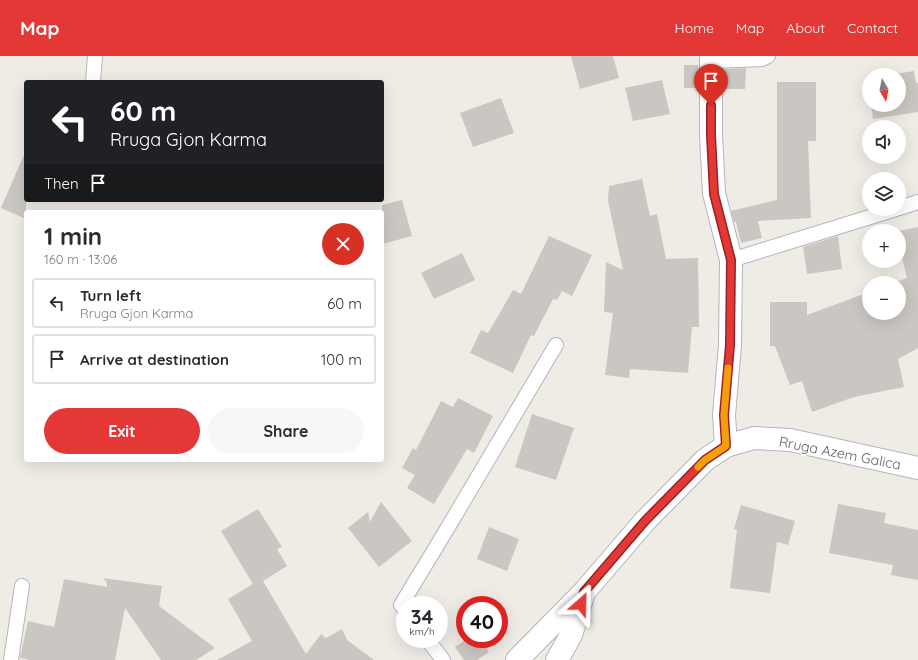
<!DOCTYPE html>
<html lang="en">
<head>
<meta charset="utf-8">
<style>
	:root { --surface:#fff; --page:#f7f7f7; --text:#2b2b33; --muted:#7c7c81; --line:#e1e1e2; --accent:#e43837 }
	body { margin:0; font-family:Quicksand,sans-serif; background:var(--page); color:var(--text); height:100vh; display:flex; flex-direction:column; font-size:15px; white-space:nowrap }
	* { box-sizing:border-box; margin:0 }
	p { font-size:13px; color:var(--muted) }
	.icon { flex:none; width:22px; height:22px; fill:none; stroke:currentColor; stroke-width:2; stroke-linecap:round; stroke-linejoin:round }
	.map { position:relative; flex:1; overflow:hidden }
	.details { position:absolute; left:24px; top:154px; width:360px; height:252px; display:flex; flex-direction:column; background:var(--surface); border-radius:4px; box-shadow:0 4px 16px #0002 }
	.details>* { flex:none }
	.guide { position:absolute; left:24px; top:24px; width:360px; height:122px; border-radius:4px; box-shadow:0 4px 16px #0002; background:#202124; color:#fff; overflow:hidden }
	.needle { width:26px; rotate:170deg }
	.controls { position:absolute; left:862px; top:12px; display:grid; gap:8px }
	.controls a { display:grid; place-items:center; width:44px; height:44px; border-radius:50%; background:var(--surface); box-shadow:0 4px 16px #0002; font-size:20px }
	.speed { position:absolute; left:396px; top:540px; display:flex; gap:8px; font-size:20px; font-weight:700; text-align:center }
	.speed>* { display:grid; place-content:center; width:52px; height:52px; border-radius:50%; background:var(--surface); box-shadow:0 4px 16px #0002; line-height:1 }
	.speed small { font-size:10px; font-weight:400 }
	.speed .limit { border:6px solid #d22; background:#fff; color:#111 }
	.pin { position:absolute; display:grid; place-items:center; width:34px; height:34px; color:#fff; margin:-41px -17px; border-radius:50% 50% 50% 0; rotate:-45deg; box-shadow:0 0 4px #0007 }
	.pin .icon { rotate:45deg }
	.me { position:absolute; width:44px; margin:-22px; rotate:25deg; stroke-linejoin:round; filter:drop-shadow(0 0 3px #0008) }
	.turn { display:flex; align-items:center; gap:14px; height:84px; padding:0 20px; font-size:18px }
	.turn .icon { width:52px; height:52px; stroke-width:2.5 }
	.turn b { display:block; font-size:28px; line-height:34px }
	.then { display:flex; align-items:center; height:38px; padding:0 20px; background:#0003; gap:8px; font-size:15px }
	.round { display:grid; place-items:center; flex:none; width:42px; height:42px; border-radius:21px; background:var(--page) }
	.headline { display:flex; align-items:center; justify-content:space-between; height:68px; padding:0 20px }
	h1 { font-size:24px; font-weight:700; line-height:30px }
	.primary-button { display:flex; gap:8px; margin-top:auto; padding:8px 20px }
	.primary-button a { flex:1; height:46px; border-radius:24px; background:var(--accent); color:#fff; font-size:16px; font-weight:700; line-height:46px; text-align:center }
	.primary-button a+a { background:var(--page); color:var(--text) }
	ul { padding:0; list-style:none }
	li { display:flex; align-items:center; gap:12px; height:50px; margin:0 8px 6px; padding:0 12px; border:2px solid var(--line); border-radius:4px }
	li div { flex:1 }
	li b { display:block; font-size:15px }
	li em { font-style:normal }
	header { display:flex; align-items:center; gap:24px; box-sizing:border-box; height:56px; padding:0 20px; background:var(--accent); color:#fff }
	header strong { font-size:19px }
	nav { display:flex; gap:22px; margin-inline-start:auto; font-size:14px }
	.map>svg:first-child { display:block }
	.building { fill:#cac7c2 }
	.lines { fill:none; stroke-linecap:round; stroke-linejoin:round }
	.service-casing { stroke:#b3b6ba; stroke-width:16 }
	.minor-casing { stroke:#b3b6ba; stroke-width:24 }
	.tertiary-casing { stroke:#b3b6ba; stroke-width:24 }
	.secondary-casing { stroke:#b2b5ba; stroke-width:24 }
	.service { stroke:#fff; stroke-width:14 }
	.minor { stroke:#fff; stroke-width:22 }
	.tertiary { stroke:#fff; stroke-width:22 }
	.secondary { stroke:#fff; stroke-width:22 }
	.route-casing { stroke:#942424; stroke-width:10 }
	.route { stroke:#e43837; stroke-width:7 }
	.slow { stroke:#f59e0b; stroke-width:7 }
	.labels { text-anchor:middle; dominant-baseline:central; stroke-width:3.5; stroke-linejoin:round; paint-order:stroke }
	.street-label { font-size:14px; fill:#5d6165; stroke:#fff }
</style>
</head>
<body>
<header>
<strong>Map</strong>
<nav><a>Home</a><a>Map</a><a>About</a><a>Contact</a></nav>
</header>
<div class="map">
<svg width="918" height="604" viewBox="0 0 918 604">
	<rect width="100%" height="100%" fill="#efece6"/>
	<g class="building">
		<polygon points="571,0 613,0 619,22 580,33"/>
		<rect x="684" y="9" width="14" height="23"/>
		<polygon points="746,12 745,33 724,33 724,13"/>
		<polygon points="914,15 916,27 918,27 918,56 873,63 871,49 899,49 899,19 889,19"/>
		<polygon points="662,24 670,58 633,65 625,32"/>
		<polygon points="777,26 816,26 816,85 808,85 811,162 758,165 762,182 741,187 736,166 734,166 731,155 777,144"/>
		<polygon points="501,42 514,77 473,91 460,57"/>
		<polygon points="26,94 26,163 1,152"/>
		<polygon points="642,123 650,160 657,158 666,203 698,202 699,271 692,271 688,317 630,313 629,322 605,319 613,257 604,256 606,206 623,214 608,145 609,130"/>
		<polygon points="402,144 412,180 382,188 382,149"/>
		<polygon points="918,171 918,292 898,303 904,331 854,341 812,356 802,325 790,329 775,290 770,290 770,246 807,246 807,259 869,236 869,257 899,257 899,227 893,227 907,222 899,189 899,175"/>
		<polygon points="549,180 592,199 572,240 562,235 557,244 553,243 534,280 531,279 513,317 470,297 481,274 488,277 513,234 521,238"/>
		<polygon points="838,180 842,213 807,218 803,191"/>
		<polygon points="462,197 475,224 434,243 421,217"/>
		<polygon points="458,342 493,360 474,397 467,393 434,448 407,432 415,419 402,412 413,392 416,394 441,345 453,351"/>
		<polygon points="532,358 574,372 556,424 515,411"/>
		<polygon points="381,446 412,485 379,511 348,472 368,456 370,466"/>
		<polygon points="838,448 886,457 884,467 918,474 918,524 891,519 893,509 829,497"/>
		<polygon points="741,449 795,465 788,489 777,486 770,537 730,532 737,474 734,473"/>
		<polygon points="258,453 282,491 277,493 287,510 263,525 306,598 321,578 326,582 342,573 347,584 374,604 217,604 252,585 228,543 253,528 221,475"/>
		<polygon points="489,471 519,483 507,515 477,503"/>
		<polygon points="103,522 162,530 159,550 215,592 196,604 161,604 125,552 115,604 30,604 20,602 28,565 54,571 64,523 107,531 107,527"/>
		<polygon points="467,583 480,583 489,596 477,604 464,604 455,591"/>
	</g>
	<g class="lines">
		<defs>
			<g id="service">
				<polyline points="711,5 762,3 768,0"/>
				<polyline points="93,26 95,0"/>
				<polyline points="899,152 918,146"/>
				<polyline points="731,204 896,153"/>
				<polyline points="405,554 401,549 447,473 556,289"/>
				<polyline points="427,583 443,604"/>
				<polyline points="11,604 22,530"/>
			</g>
			<polyline id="minor" points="711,0 711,79 714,137 731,204 730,289 724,359 726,390"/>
			<polyline id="tertiary" points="557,604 571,579 584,536"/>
			<polyline id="secondary" points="517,604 584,536 645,465 705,404 726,390 754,382 790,384 918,412"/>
		</defs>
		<use href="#service" class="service-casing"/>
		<use href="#minor" class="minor-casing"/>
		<use href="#tertiary" class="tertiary-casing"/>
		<use href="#secondary" class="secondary-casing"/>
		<use href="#service" class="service"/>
		<use href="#minor" class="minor"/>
		<use href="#tertiary" class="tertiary"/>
		<use href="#secondary" class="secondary"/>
	</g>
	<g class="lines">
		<defs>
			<polyline id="route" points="581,548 584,536 645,465 705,404 726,390 724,359 730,289 731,204 714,138 711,79 711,49"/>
		</defs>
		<use href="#route" class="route-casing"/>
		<use href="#route" class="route"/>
		<polyline class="slow" points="698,411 705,404 726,390 724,359 728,312"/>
	</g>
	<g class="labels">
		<g class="street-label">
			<text transform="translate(840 397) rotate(11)">Rruga Azem Galica</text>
		</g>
	</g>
</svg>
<div class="controls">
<a><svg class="needle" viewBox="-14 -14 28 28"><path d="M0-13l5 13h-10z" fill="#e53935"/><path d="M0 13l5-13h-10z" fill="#7c7c81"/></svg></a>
<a><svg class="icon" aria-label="sound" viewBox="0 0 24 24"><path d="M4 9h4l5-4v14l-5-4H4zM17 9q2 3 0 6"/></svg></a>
<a><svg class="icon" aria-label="layers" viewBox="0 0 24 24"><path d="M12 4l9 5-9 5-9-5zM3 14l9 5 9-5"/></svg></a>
<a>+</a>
<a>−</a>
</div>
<div class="speed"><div>34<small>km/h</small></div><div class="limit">40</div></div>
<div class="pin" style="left:711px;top:49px;background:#d93025"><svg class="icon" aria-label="arrive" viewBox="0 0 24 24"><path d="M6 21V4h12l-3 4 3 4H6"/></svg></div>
<svg class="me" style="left:581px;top:548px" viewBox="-20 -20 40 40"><path d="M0-17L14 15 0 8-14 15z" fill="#e43837" stroke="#fff" stroke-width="4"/></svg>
<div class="guide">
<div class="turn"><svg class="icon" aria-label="left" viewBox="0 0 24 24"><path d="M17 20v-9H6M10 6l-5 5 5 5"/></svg><div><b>60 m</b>Rruga Gjon Karma</div></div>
<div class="then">Then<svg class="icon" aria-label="arrive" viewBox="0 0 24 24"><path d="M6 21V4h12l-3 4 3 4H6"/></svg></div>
</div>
<section class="details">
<div class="headline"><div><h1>1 min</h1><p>160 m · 13:06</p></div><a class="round" style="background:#d93025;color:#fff"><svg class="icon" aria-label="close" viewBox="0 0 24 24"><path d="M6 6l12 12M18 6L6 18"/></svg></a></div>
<ul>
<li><svg class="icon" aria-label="left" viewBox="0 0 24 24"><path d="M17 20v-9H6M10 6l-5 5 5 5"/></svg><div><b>Turn left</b><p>Rruga Gjon Karma</p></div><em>60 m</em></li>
<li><svg class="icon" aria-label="arrive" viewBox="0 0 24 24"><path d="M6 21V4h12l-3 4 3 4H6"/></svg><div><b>Arrive at destination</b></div><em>100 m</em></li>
</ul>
<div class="primary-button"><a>Exit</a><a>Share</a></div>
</section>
</div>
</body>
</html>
